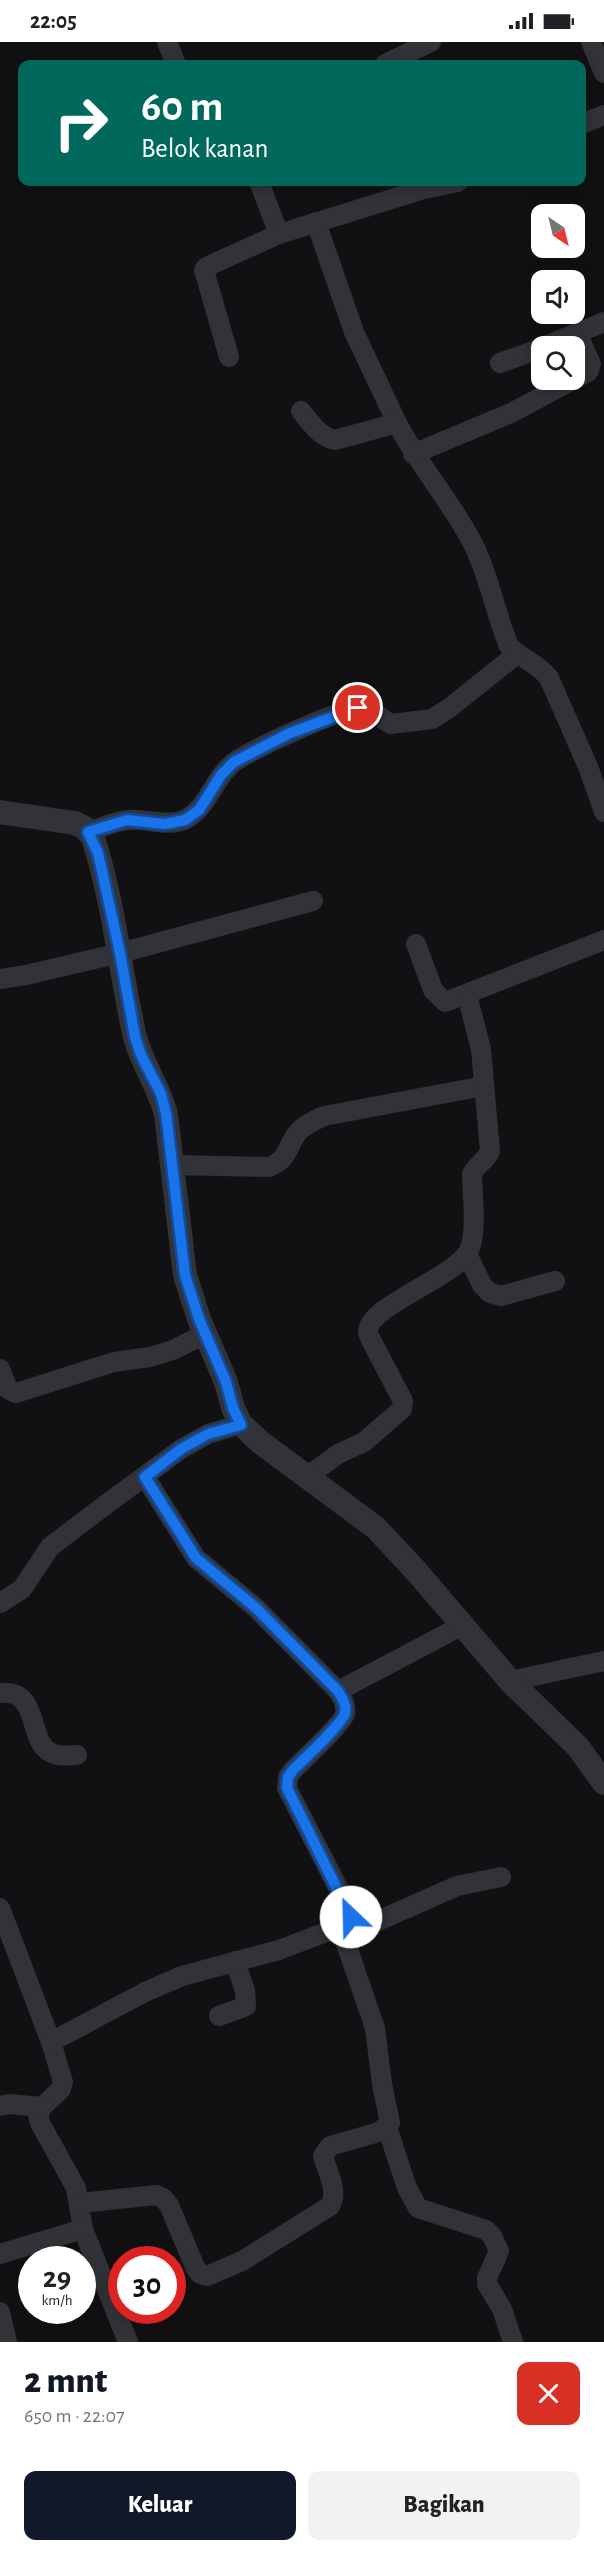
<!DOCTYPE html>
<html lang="id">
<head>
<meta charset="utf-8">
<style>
	:root { --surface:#fff; --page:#f2f2f2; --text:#202124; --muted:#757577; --accent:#111827 }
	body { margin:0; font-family:"Alegreya Sans",sans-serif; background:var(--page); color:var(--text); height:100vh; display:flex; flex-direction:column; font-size:22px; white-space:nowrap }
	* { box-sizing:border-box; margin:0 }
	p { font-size:20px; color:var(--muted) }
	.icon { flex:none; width:33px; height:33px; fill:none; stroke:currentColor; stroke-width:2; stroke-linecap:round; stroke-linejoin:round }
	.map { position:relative; height:2300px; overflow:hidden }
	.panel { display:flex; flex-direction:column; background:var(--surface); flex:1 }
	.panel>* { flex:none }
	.top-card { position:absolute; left:18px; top:18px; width:568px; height:126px; border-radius:12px; box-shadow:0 3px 15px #0003; background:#00695c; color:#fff; overflow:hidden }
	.needle { width:39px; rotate:145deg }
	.tools { position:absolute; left:531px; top:162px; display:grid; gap:12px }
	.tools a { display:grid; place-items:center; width:54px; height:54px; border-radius:12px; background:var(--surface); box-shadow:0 3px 15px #0003; font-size:30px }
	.speed { position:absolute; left:18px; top:2204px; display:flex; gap:12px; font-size:30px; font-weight:700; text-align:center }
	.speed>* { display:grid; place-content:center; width:78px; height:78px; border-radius:50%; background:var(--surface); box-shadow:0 3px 15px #0003; line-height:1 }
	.speed small { font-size:15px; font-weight:400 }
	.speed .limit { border:9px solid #d22; background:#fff; color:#111 }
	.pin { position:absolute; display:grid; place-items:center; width:51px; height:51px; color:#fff; margin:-26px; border:3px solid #fff; border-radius:50%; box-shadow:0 2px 6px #0007 }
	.me { position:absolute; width:66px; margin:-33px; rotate:336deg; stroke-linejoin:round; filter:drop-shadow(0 0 4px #0008) }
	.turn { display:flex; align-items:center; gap:21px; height:126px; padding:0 24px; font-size:27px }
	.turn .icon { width:78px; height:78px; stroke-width:2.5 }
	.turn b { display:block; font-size:42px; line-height:51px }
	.round { display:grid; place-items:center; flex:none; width:63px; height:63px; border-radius:12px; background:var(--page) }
	.headline { display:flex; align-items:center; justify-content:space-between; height:102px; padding:0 24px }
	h1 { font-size:36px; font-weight:800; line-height:45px; color:var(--accent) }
	.primary-button { display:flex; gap:12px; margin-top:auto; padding:12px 24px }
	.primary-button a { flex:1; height:69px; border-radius:12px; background:var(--accent); color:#fff; font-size:24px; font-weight:800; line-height:69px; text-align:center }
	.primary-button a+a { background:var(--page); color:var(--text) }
	.status { display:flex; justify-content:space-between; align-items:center; height:42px; padding:0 30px; background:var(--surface); direction:ltr }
	.status svg { height:16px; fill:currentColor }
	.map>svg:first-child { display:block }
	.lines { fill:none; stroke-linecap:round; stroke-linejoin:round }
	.minor { stroke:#323338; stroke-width:20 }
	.tertiary { stroke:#323338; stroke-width:24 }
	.route-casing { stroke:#114b97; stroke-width:15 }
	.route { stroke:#1a73e8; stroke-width:10 }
</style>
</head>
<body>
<div class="status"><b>22:05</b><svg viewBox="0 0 49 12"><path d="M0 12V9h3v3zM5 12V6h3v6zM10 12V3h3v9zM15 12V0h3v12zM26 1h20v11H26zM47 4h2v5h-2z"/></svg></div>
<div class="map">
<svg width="604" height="2300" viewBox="0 0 604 2300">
	<rect width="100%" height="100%" fill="#111113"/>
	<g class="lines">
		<g class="minor">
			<polyline points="167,0 176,22"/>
			<polyline points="591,0 604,31"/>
			<polyline points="385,22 431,0"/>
			<polyline points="582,82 604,73"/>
			<polyline points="259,140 279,192"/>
			<polyline points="316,180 354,290 397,381"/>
			<polyline points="545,304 604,280"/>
			<polyline points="229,315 204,228 206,225 279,192 424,147 458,140"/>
			<polyline points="500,321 542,306"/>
			<polyline points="574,337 588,330 591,322 578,293"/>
			<path d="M 301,369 C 310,380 320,395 335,398 L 397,381 C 418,422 449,457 471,498 C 488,529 495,571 509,604 C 521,617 538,621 549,636 L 589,727 L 604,770"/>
			<polyline points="413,412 511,371 573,338"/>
			<path d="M 88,790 C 101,786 115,779 128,778 C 147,776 168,786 186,777 C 208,765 214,736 233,721 C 250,708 339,667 359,666 C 371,665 381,677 391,682 L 432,677 L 448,667 L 517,612"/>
			<polyline points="416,902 433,948 445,960 604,898"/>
			<polyline points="0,937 26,933 120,911 313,859"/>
			<path d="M 172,1123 L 269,1125 C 290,1117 286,1104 299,1089 C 306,1082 315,1078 324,1074 L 484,1044"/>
			<polyline points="467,1212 482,1243 490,1251 501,1254 555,1239"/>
			<polyline points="0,1327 8,1347 16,1351 114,1320 150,1315 173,1308 205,1292"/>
			<path d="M 308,1434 L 338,1412 L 364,1400 L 402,1367 L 403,1359 L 371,1298 C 370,1295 368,1293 368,1289 C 369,1264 453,1236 468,1210 C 478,1194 472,1152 472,1132 C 477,1122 486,1119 490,1109 L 481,1007 L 467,953"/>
			<polyline points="0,1561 22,1547 50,1505 96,1470 181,1407 208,1392 241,1382"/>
			<polyline points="510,1639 604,1619"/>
			<polyline points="338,1649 463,1583"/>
			<path d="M 0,1651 C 45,1647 23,1707 58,1713 C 63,1714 71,1713 77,1713"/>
			<polyline points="0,1866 51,2000 63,2040 61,2047 42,2065 38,2073 40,2081 76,2146 83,2187 128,2300"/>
			<polyline points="347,1882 358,1884 371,1882 457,1844 501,1835"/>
			<polyline points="219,1974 246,1964 245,1949 235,1919"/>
			<polyline points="51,2000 145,1950 182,1934 279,1908 342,1884"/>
			<polyline points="0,2064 9,2062 42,2065"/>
			<polyline points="387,2085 407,2146 418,2166 486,2188 492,2194 499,2209 487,2236 487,2242 502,2267 513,2300"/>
			<path d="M 80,2161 L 156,2153 L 163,2156 L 169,2163 L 195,2225 L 200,2232 L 207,2234 L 242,2219 L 330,2164 C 339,2150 327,2129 323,2114 L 330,2104 L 379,2090 L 390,2081 L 382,2042 L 375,1986 L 342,1890 L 342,1884 L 350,1879 L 350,1869 L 287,1746 L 288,1735 L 293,1728 C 303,1718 342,1682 345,1672 C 347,1663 342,1656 338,1649 L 256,1566 L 196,1516 L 145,1435"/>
			<polyline points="0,2212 83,2187"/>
			<polyline points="0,2270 7,2300"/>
		</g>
		<path class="tertiary" d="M 0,770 L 75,781 L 85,786 L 93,796 C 114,861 120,929 135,995 C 142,1022 159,1045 166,1072 L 185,1233 L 199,1277 L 226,1340 L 233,1366 L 241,1382 L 260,1400 L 376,1486 L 417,1530 L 510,1639 L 578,1705 L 604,1741"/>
	</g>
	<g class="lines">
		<defs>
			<path id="route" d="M 351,1875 L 287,1746 L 288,1735 L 293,1728 C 303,1718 342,1682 345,1671 C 347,1663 342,1656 338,1649 L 256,1566 L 196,1516 L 145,1435 L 181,1407 L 208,1392 L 241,1383 L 233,1366 L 226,1340 L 199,1277 L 185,1233 L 166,1071 L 161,1052 L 141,1013 L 135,995 L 120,911 L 98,811 L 88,790 L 127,778 L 165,782 L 185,778 L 199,768 L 221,733 L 234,720 L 290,691 L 358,666"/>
		</defs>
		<use href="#route" class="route-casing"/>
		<use href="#route" class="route"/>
	</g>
</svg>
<div class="tools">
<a><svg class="needle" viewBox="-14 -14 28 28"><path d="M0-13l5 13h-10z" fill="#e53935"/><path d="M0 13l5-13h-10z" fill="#757577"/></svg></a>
<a><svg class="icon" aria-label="sound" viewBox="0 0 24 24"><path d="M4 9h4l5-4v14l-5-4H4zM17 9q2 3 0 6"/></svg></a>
<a><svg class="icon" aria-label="search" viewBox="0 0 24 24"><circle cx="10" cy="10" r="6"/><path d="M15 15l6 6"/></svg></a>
</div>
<div class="speed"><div>29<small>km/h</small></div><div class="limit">30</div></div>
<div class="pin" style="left:358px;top:666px;background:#d93025"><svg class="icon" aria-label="arrive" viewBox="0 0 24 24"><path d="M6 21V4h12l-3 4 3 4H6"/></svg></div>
<svg class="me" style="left:351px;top:1875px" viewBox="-20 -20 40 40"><circle r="19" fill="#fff"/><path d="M0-13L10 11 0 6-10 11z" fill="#1a73e8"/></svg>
<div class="top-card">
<div class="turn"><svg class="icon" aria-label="right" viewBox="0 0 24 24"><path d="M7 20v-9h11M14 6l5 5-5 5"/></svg><div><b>60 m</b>Belok kanan</div></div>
</div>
</div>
<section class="panel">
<div class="headline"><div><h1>2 mnt</h1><p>650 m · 22:07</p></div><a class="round" style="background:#d93025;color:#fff"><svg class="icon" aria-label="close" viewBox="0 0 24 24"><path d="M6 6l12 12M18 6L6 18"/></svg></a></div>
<div class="primary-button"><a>Keluar</a><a>Bagikan</a></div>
</section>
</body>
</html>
